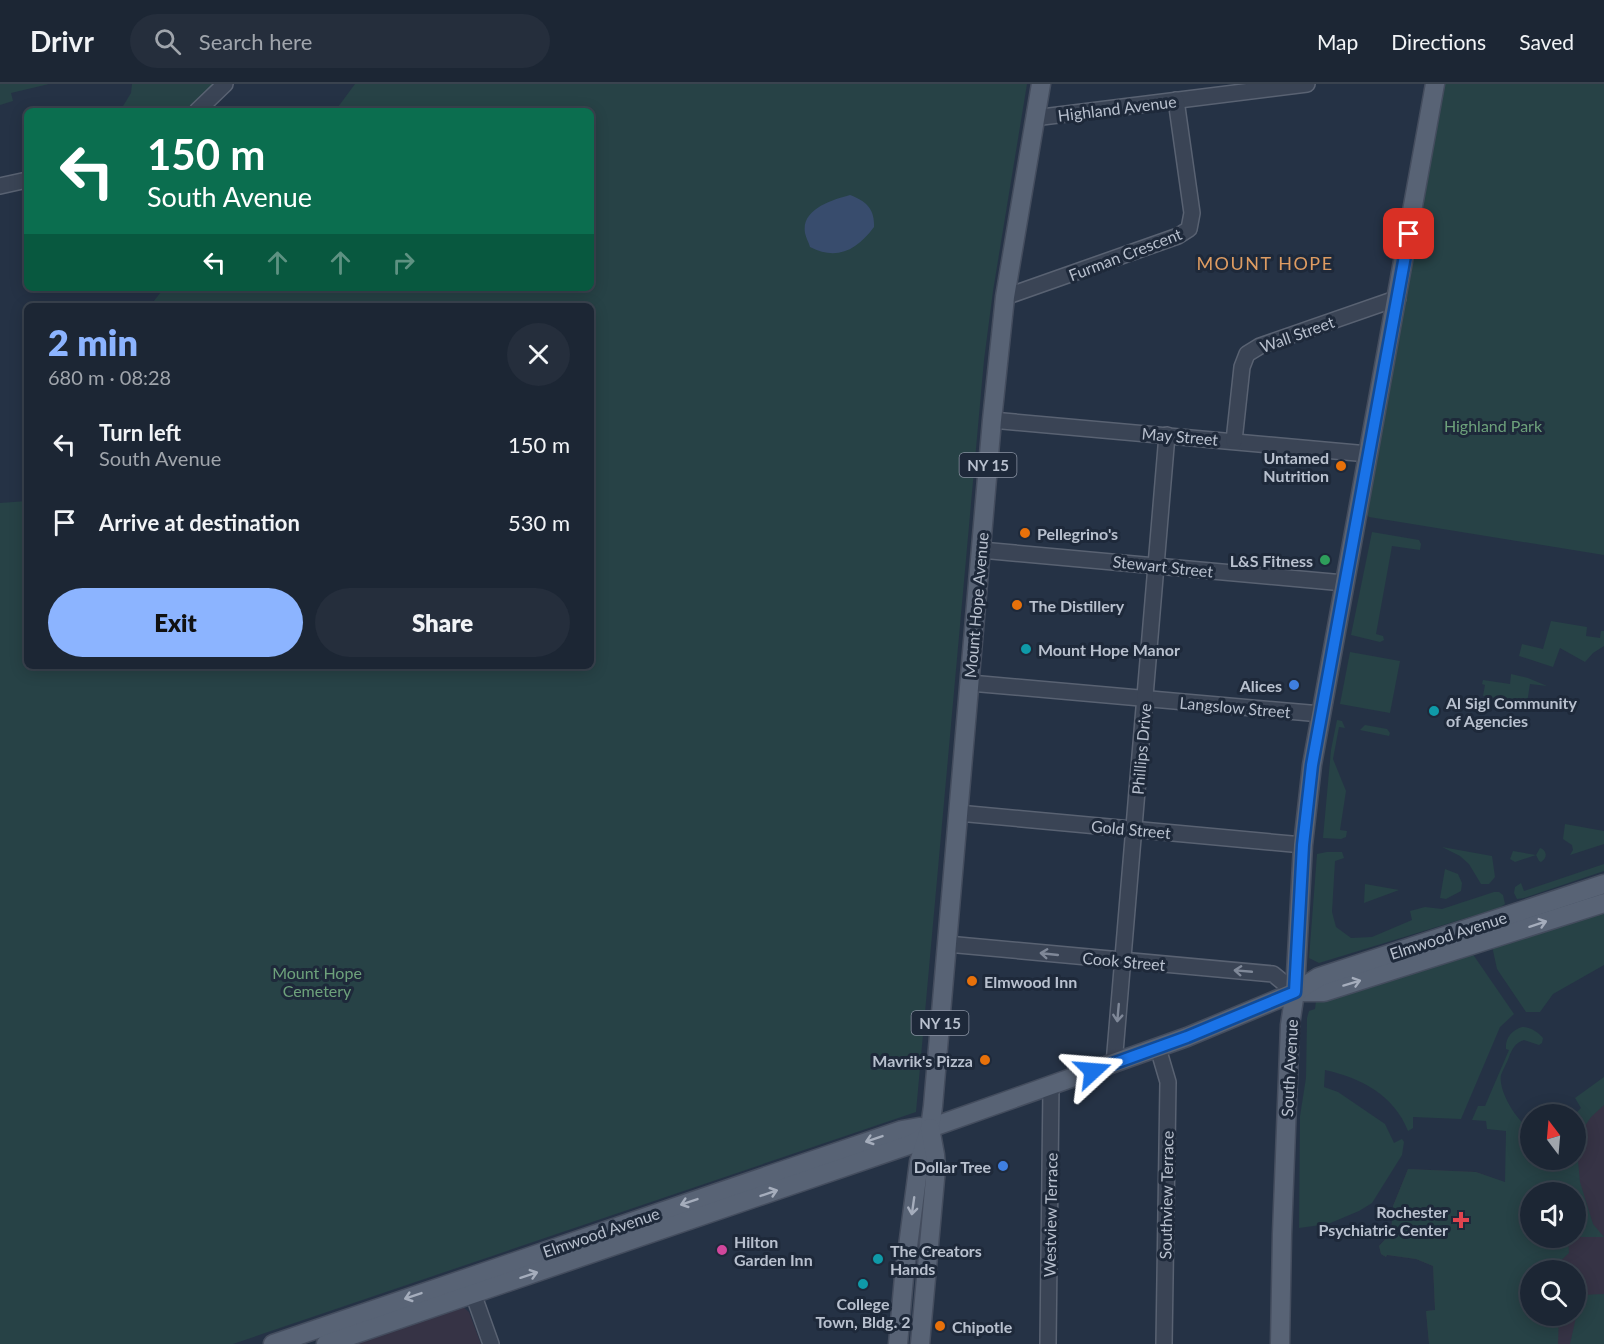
<!DOCTYPE html>
<html lang="en">
<head>
<meta charset="utf-8">
<style>
	:root { --surface:#1c2634; --page:#252e3c; --text:#f1f3f6; --muted:#a0a5ac; --line:#3a434f; --accent:#8cb4ff }
	body { margin:0; font-family:Lato,sans-serif; background:var(--page); color:var(--text); height:100vh; display:flex; flex-direction:column; font-size:22px; white-space:nowrap }
	* { box-sizing:border-box; margin:0 }
	p { font-size:20px; color:var(--muted) }
	.icon { flex:none; width:33px; height:33px; fill:none; stroke:currentColor; stroke-width:2; stroke-linecap:round; stroke-linejoin:round }
	.map { position:relative; flex:1; overflow:hidden }
	.side { position:absolute; left:24px; top:219px; width:570px; height:366px; display:flex; flex-direction:column; background:var(--surface); border-radius:9px; box-shadow:0 3px 15px #0003,0 0 0 2px var(--line) }
	.side>* { flex:none }
	.hud { position:absolute; left:24px; top:24px; width:570px; height:183px; border-radius:9px; box-shadow:0 3px 15px #0003,0 0 0 2px var(--line); background:#0b6e4f; color:#fff; overflow:hidden }
	.needle { width:39px; rotate:344deg }
	.tools { position:absolute; left:1520px; top:1020px; display:grid; gap:12px }
	.tools a { display:grid; place-items:center; width:66px; height:66px; border-radius:50%; background:var(--surface); box-shadow:0 3px 15px #0003,0 0 0 2px var(--line); font-size:30px }
	.pin { position:absolute; display:grid; place-items:center; width:51px; height:51px; color:#fff; margin:-26px; border-radius:12px; box-shadow:0 3px 9px #0006 }
	.me { position:absolute; width:66px; margin:-33px; rotate:71deg; stroke-linejoin:round; filter:drop-shadow(0 0 4px #0008) }
	.turn { display:flex; align-items:center; gap:21px; height:126px; padding:0 24px; font-size:27px }
	.turn .icon { width:78px; height:78px; stroke-width:2.5 }
	.turn b { display:block; font-size:42px; line-height:51px }
	.lanes { display:flex; align-items:center; height:57px; padding:0 24px; background:#0003; justify-content:center; gap:30px; direction:ltr }
	.lanes .off { opacity:.35 }
	.round { display:grid; place-items:center; flex:none; width:63px; height:63px; border-radius:32px; background:var(--page) }
	.headline { display:flex; align-items:center; justify-content:space-between; height:102px; padding:0 24px }
	h1 { font-size:36px; font-weight:800; line-height:45px; color:var(--accent) }
	.button { display:flex; gap:12px; margin-top:auto; padding:12px 24px }
	.button a { flex:1; height:69px; border-radius:36px; background:var(--accent); color:#111; font-size:24px; font-weight:800; line-height:69px; text-align:center }
	.button a+a { background:var(--page); color:var(--text) }
	ul { padding:0; list-style:none }
	li { display:flex; align-items:center; gap:18px; height:78px; padding:0 24px }
	li div { flex:1 }
	li b { display:block; font-size:22px }
	li em { font-style:normal }
	header { display:flex; align-items:center; gap:36px; box-sizing:border-box; height:84px; padding:0 30px; background:var(--surface); border-bottom:2px solid var(--line) }
	header strong { font-size:28px }
	nav { display:flex; gap:33px; margin-inline-start:auto; font-size:21px }
	.search { width:420px; height:54px; background:var(--page); display:flex; align-items:center; gap:15px; box-sizing:border-box; padding:0 21px; border-radius:33px; color:var(--muted); font-size:22px }
	.map>svg:first-child { display:block }
	.medical { fill:#363345; fill-rule:evenodd }
	.green { fill:#274246 }
	.water { fill:#384c6d }
	.lines { fill:none; stroke-linecap:round; stroke-linejoin:round }
	.minor-casing { stroke:#596272; stroke-width:18 }
	.major-casing { stroke:#444d5e; stroke-width:21 }
	.minor { stroke:#3a4455; stroke-width:15 }
	.major { stroke:#586375; stroke-width:18 }
	.oneway { stroke:#a5adbc }
	.oneway2 { stroke:#7f8898 }
	.route-casing { stroke:#114b97; stroke-width:15 }
	.route { stroke:#1a73e8; stroke-width:10 }
	.food-dot { fill:#e8710a; stroke:#1e293a; stroke-width:2 }
	.leisure-dot { fill:#2e9e5b; stroke:#1e293a; stroke-width:2 }
	.culture-dot { fill:#0f9aa8; stroke:#1e293a; stroke-width:2 }
	.shop-dot { fill:#3f7fe0; stroke:#1e293a; stroke-width:2 }
	.health-dot { fill:#e0444e; stroke:#1e293a; stroke-width:2 }
	.hotel-dot { fill:#d1479c; stroke:#1e293a; stroke-width:2 }
	.labels { text-anchor:middle; dominant-baseline:central; stroke-width:6; stroke-linejoin:round; paint-order:stroke }
	.shield { fill:#1e293a; stroke:#8a93a2; stroke-width:1.5 }
	.shield-label { font-size:15px; font-weight:bold; fill:#b8c0ce }
	.street-label { font-size:16px; fill:#b8c0ce; stroke:#1e293a }
	.park-label { font-size:16px; fill:#6da17b; stroke:#1e293a }
	.poi-label { font-size:16px; font-weight:bold; fill:#b8c0ce; stroke:#1e293a; text-anchor:start }
	.neighbourhood-label { font-size:18px; letter-spacing:1.5px; fill:#de9c62; stroke:#1e293a }
</style>
</head>
<body>
<header>
<strong>Drivr</strong>
<div class="search"><svg class="icon" aria-label="search" viewBox="0 0 24 24"><circle cx="10" cy="10" r="6"/><path d="M15 15l6 6"/></svg>Search here</div>
<nav><a>Map</a><a>Directions</a><a>Saved</a></nav>
</header>
<div class="map">
<svg width="1604" height="1260" viewBox="0 0 1604 1260">
	<rect width="100%" height="100%" fill="#253245"/>
	<g class="medical">
		<path d="M 1604,1013 L 1604,1260 L 1429,1260 L 1426,1227 L 1435,1226 L 1433,1182 L 1416,1175 L 1387,1171 L 1386,1173 L 1381,1170 L 1379,1162 L 1391,1149 L 1393,1122 L 1408,1085 L 1476,1088 L 1520,1104 L 1575,1076 L 1575,1036 ZM 1530,1108 L 1575,1108 L 1575,1154 L 1530,1154 ZM 1530,1186 L 1575,1186 L 1575,1232 L 1530,1232 Z"/>
		<polygon points="462,1222 469,1228 481,1260 342,1260"/>
	</g>
	<g class="green">
		<polygon points="0,0 49,0 11,9 13,17 0,21"/>
		<polygon points="132,0 216,0 188,27 120,27 131,9"/>
		<polygon points="355,0 1027,0 993,207 984,276 916,1028 233,1260 0,1260 0,419 27,417 27,582 591,582 591,222 150,222 164,204 591,204 591,27 335,27"/>
		<polygon points="1444,0 1604,0 1604,471 1369,433 1366,429"/>
		<polygon points="1372,448 1419,456 1421,460 1420,466 1392,462 1376,550 1383,552 1384,556 1380,558 1351,551"/>
		<polygon points="1551,537 1587,543 1586,552 1600,554 1601,547 1604,547 1604,562 1593,569 1585,578 1560,564 1553,583 1519,572 1522,560 1543,565"/>
		<polygon points="1350,568 1400,577 1390,629 1340,620"/>
		<polygon points="1511,590 1528,594 1547,602 1530,600 1527,619 1483,612 1485,601 1482,600 1483,596 1510,600"/>
		<polygon points="1337,636 1342,637 1345,644 1339,643 1333,675 1346,707 1340,746 1347,747 1346,753 1341,755 1323,754 1331,666"/>
		<polygon points="1365,641 1387,645 1390,649 1389,652 1360,646"/>
		<polygon points="1565,740 1604,747 1604,760 1570,771 1573,766 1572,761 1563,755"/>
		<polygon points="1442,763 1492,772 1495,793 1489,800 1481,800 1469,780 1460,772"/>
		<path d="M 1540,764 C 1547,766 1548,774 1541,778 L 1539,777 L 1536,771 L 1515,778 L 1510,775 L 1513,767 L 1536,771 Z"/>
		<polygon points="1327,768 1342,768 1344,774 1335,777 1332,828 1336,843 1351,854 1372,853 1412,836 1410,827 1425,823 1442,825 1494,808 1499,808 1503,811 1505,820 1499,824 1319,879 1309,874 1317,770"/>
		<polygon points="1604,780 1604,787 1524,814 1517,815 1514,809 1515,803 1521,799 1524,807"/>
		<polygon points="1445,785 1458,790 1462,799 1461,807 1446,815 1440,814"/>
		<polygon points="1365,800 1399,806 1364,819"/>
		<polygon points="1604,827 1604,881 1553,910 1540,928 1526,928 1497,885 1492,862"/>
		<path d="M 1472,869 L 1514,930 L 1500,943 L 1461,1035 L 1413,1033 L 1413,1044 L 1408,1047 C 1394,1011 1361,994 1325,986 L 1324,1003 L 1338,1008 L 1385,1040 L 1394,1059 L 1402,1055 L 1404,1058 L 1402,1071 L 1372,1119 L 1359,1127 L 1328,1140 L 1299,1144 L 1300,1032 L 1306,994 L 1307,934 L 1309,927 L 1315,925 L 1316,917 Z"/>
		<path d="M 1522,943 C 1530,943 1538,948 1543,954 L 1542,959 L 1539,961 L 1524,956 C 1515,959 1512,965 1509,973 C 1507,979 1503,985 1501,991 C 1498,1007 1517,1037 1530,1045 L 1530,1076 L 1575,1076 L 1575,1030 L 1581,1024 L 1575,1014 L 1604,993 L 1604,1021 L 1591,1033 L 1576,1055 L 1580,1098 L 1593,1140 L 1604,1153 L 1575,1153 L 1575,1108 L 1530,1108 L 1530,1154 L 1568,1154 L 1569,1169 L 1551,1186 L 1530,1186 L 1530,1232 L 1559,1232 L 1558,1260 L 1429,1260 L 1426,1227 L 1435,1226 L 1433,1182 L 1416,1175 L 1387,1171 L 1386,1173 L 1381,1170 L 1379,1162 L 1391,1149 L 1393,1122 L 1408,1085 L 1476,1088 L 1505,1098 L 1506,1047 L 1487,1045 L 1486,1037 L 1472,1036 L 1478,1022 L 1485,1022 L 1509,966 L 1506,965 C 1505,954 1512,946 1522,943 Z"/>
		<polygon points="1604,1210 1604,1260 1570,1260 1581,1211"/>
	</g>
	<path class="water" d="M 850,111 C 866,117 875,125 874,143 C 857,166 837,177 810,163 C 809,159 806,154 805,149 C 801,125 832,116 850,111 Z"/>
	<g class="lines">
		<defs>
			<g id="minor">
				<polyline points="197,27 225,0"/>
				<polyline points="1034,34 1307,0"/>
				<polyline points="0,102 27,96"/>
				<polyline points="1005,213 1178,152 1189,145 1192,129 1176,16"/>
				<polyline points="992,336 1368,370"/>
				<polyline points="1234,357 1242,283 1247,270 1260,262 1398,214"/>
				<polyline points="981,466 1344,499"/>
				<polyline points="970,599 1321,630"/>
				<polyline points="958,729 1303,761"/>
				<polyline points="947,860 1273,890 1295,908"/>
				<polyline points="1158,964 1168,998 1164,1260"/>
				<polyline points="1114,980 1167,351"/>
				<polyline points="470,1201 491,1260"/>
				<polyline points="1048,1260 1051,1002"/>
			</g>
			<g id="major">
				<polyline points="1295,908 1324,908 1604,819"/>
				<polyline points="273,1260 902,1046 919,1043 930,1044 1187,953 1295,908 1319,893 1604,800"/>
				<polyline points="326,1260 909,1061 919,1056 929,1046"/>
				<polyline points="898,1260 904,1193 919,1078 930,1044 933,1022 992,336 1005,213 1041,0"/>
				<polyline points="920,1260 936,1084 935,1071 930,1044"/>
				<polyline points="1280,1260 1282,1150 1290,941 1295,908 1303,761 1312,681 1435,0"/>
			</g>
		</defs>
		<use href="#minor" class="minor-casing"/>
		<use href="#major" class="major-casing"/>
		<use href="#minor" class="minor"/>
		<use href="#major" class="major"/>
	</g>
	<defs><path id="oneway-shaft" d="M-6 0H5M1.5-3L5.5 0L1.5 3" fill="none" stroke-width="1.6" stroke-linecap="round" stroke-linejoin="round" transform="scale(1.5)"/></defs>
	<g class="oneway">
		<use href="#oneway-shaft" transform="translate(1538 840) rotate(-18)"/>
		<use href="#oneway-shaft" transform="translate(1352 899) rotate(-17)"/>
		<use href="#oneway-shaft" transform="translate(874 1055) rotate(161)"/>
		<use href="#oneway-shaft" transform="translate(769 1109) rotate(-19)"/>
		<use href="#oneway-shaft" transform="translate(689 1118) rotate(161)"/>
		<use href="#oneway-shaft" transform="translate(913 1122) rotate(98)"/>
		<use href="#oneway-shaft" transform="translate(529 1191) rotate(-18)"/>
		<use href="#oneway-shaft" transform="translate(413 1212) rotate(161)"/>
	</g>
	<g class="oneway2">
		<use href="#oneway-shaft" transform="translate(1049 870) rotate(-174)"/>
		<use href="#oneway-shaft" transform="translate(1243 887) rotate(-175)"/>
		<use href="#oneway-shaft" transform="translate(1118 929) rotate(95)"/>
	</g>
	<g class="lines">
		<defs>
			<polyline id="route" points="1093,987 1187,953 1295,908 1303,761 1312,681 1409,150"/>
		</defs>
		<use href="#route" class="route-casing"/>
		<use href="#route" class="route"/>
	</g>
	<g class="food-dot">
		<circle cx="1341" cy="382" r="6"/>
		<circle cx="1025" cy="449" r="6"/>
		<circle cx="1017" cy="521" r="6"/>
		<circle cx="972" cy="897" r="6"/>
		<circle cx="985" cy="976" r="6"/>
		<circle cx="940" cy="1242" r="6"/>
	</g>
	<circle class="leisure-dot" cx="1325" cy="476" r="6"/>
	<g class="culture-dot">
		<circle cx="1026" cy="565" r="6"/>
		<circle cx="1434" cy="627" r="6"/>
		<circle cx="878" cy="1175" r="6"/>
		<circle cx="863" cy="1200" r="6"/>
	</g>
	<g class="shop-dot">
		<circle cx="1294" cy="601" r="6"/>
		<circle cx="1003" cy="1082" r="6"/>
	</g>
	<path class="health-dot" d="M1458 1127h6v6h6v6h-6v6h-6v-6h-6v-6h6z"/>
	<circle class="hotel-dot" cx="722" cy="1166" r="6"/>
	<g class="labels">
		<g class="shield">
			<rect x="959.5" y="369" width="57" height="24" rx="4.5"/>
			<rect x="911.5" y="927" width="57" height="24" rx="4.5"/>
		</g>
		<g class="shield-label">
			<text x="988" y="381">NY 15</text>
			<text x="940" y="939">NY 15</text>
		</g>
		<g class="street-label">
			<text transform="translate(1117 24) rotate(-7)">Highland Avenue</text>
			<text transform="translate(1125 170) rotate(-21)">Furman Crescent</text>
			<text transform="translate(1297 250) rotate(-20)">Wall Street</text>
			<text transform="translate(1180 352) rotate(5)">May Street</text>
			<text transform="translate(1163 482) rotate(6)">Stewart Street</text>
			<text transform="translate(976 521) rotate(-85)">Mount Hope Avenue</text>
			<text transform="translate(1235 623) rotate(5)">Langslow Street</text>
			<text transform="translate(1141 665) rotate(-85)">Phillips Drive</text>
			<text transform="translate(1131 745) rotate(5)">Gold Street</text>
			<text transform="translate(1448 851) rotate(-18)">Elmwood Avenue</text>
			<text transform="translate(1124 877) rotate(5)">Cook Street</text>
			<text transform="translate(1289 984) rotate(-87)">South Avenue</text>
			<text transform="translate(1166 1111) rotate(-89)">Southview Terrace</text>
			<text transform="translate(1050 1131) rotate(-89)">Westview Terrace</text>
			<text transform="translate(601 1148) rotate(-19)">Elmwood Avenue</text>
		</g>
		<g class="park-label">
			<text x="1493" y="341">Highland Park</text>
			<text x="317" y="888">Mount Hope<tspan x="317" dy="18">Cemetery</tspan></text>
		</g>
		<g class="poi-label">
			<text x="1329" y="373" text-anchor="end">Untamed<tspan x="1329" dy="18">Nutrition</tspan></text>
			<text x="1037" y="449">Pellegrino's</text>
			<text x="1313" y="476" text-anchor="end">L&amp;S Fitness</text>
			<text x="1029" y="521">The Distillery</text>
			<text x="1038" y="565">Mount Hope Manor</text>
			<text x="1282" y="601" text-anchor="end">Alices</text>
			<text x="1446" y="618">Al Sigl Community<tspan x="1446" dy="18">of Agencies</tspan></text>
			<text x="984" y="897">Elmwood Inn</text>
			<text x="973" y="976" text-anchor="end">Mavrik's Pizza</text>
			<text x="991" y="1082" text-anchor="end">Dollar Tree</text>
			<text x="1448" y="1127" text-anchor="end">Rochester<tspan x="1448" dy="18">Psychiatric Center</tspan></text>
			<text x="734" y="1157">Hilton<tspan x="734" dy="18">Garden Inn</tspan></text>
			<text x="890" y="1166">The Creators<tspan x="890" dy="18">Hands</tspan></text>
			<text x="863" y="1219" text-anchor="middle">College<tspan x="863" dy="18">Town, Bldg. 2</tspan></text>
			<text x="952" y="1242">Chipotle</text>
		</g>
		<g class="neighbourhood-label">
			<text x="1265" y="179">MOUNT HOPE</text>
		</g>
	</g>
</svg>
<div class="tools">
<a><svg class="needle" viewBox="-14 -14 28 28"><path d="M0-13l5 13h-10z" fill="#e53935"/><path d="M0 13l5-13h-10z" fill="#a0a5ac"/></svg></a>
<a><svg class="icon" aria-label="sound" viewBox="0 0 24 24"><path d="M4 9h4l5-4v14l-5-4H4zM17 9q2 3 0 6"/></svg></a>
<a><svg class="icon" aria-label="search" viewBox="0 0 24 24"><circle cx="10" cy="10" r="6"/><path d="M15 15l6 6"/></svg></a>
</div>
<div class="pin" style="left:1409px;top:150px;background:#d93025"><svg class="icon" aria-label="arrive" viewBox="0 0 24 24"><path d="M6 21V4h12l-3 4 3 4H6"/></svg></div>
<svg class="me" style="left:1093px;top:987px" viewBox="-20 -20 40 40"><path d="M0-17L14 15 0 8-14 15z" fill="#1a73e8" stroke="#fff" stroke-width="4"/></svg>
<div class="hud">
<div class="turn"><svg class="icon" aria-label="left" viewBox="0 0 24 24"><path d="M17 20v-9H6M10 6l-5 5 5 5"/></svg><div><b>150 m</b>South Avenue</div></div>
<div class="lanes"><svg class="icon" aria-label="left" viewBox="0 0 24 24"><path d="M17 20v-9H6M10 6l-5 5 5 5"/></svg><svg class="icon off" aria-label="ahead" viewBox="0 0 24 24"><path d="M12 20V5M6 11l6-6 6 6"/></svg><svg class="icon off" aria-label="ahead" viewBox="0 0 24 24"><path d="M12 20V5M6 11l6-6 6 6"/></svg><svg class="icon off" aria-label="right" viewBox="0 0 24 24"><path d="M7 20v-9h11M14 6l5 5-5 5"/></svg></div>
</div>
<section class="side">
<div class="headline"><div><h1>2 min</h1><p>680 m · 08:28</p></div><a class="round"><svg class="icon" aria-label="close" viewBox="0 0 24 24"><path d="M6 6l12 12M18 6L6 18"/></svg></a></div>
<ul>
<li><svg class="icon" aria-label="left" viewBox="0 0 24 24"><path d="M17 20v-9H6M10 6l-5 5 5 5"/></svg><div><b>Turn left</b><p>South Avenue</p></div><em>150 m</em></li>
<li><svg class="icon" aria-label="arrive" viewBox="0 0 24 24"><path d="M6 21V4h12l-3 4 3 4H6"/></svg><div><b>Arrive at destination</b></div><em>530 m</em></li>
</ul>
<div class="button"><a>Exit</a><a>Share</a></div>
</section>
</div>
</body>
</html>
